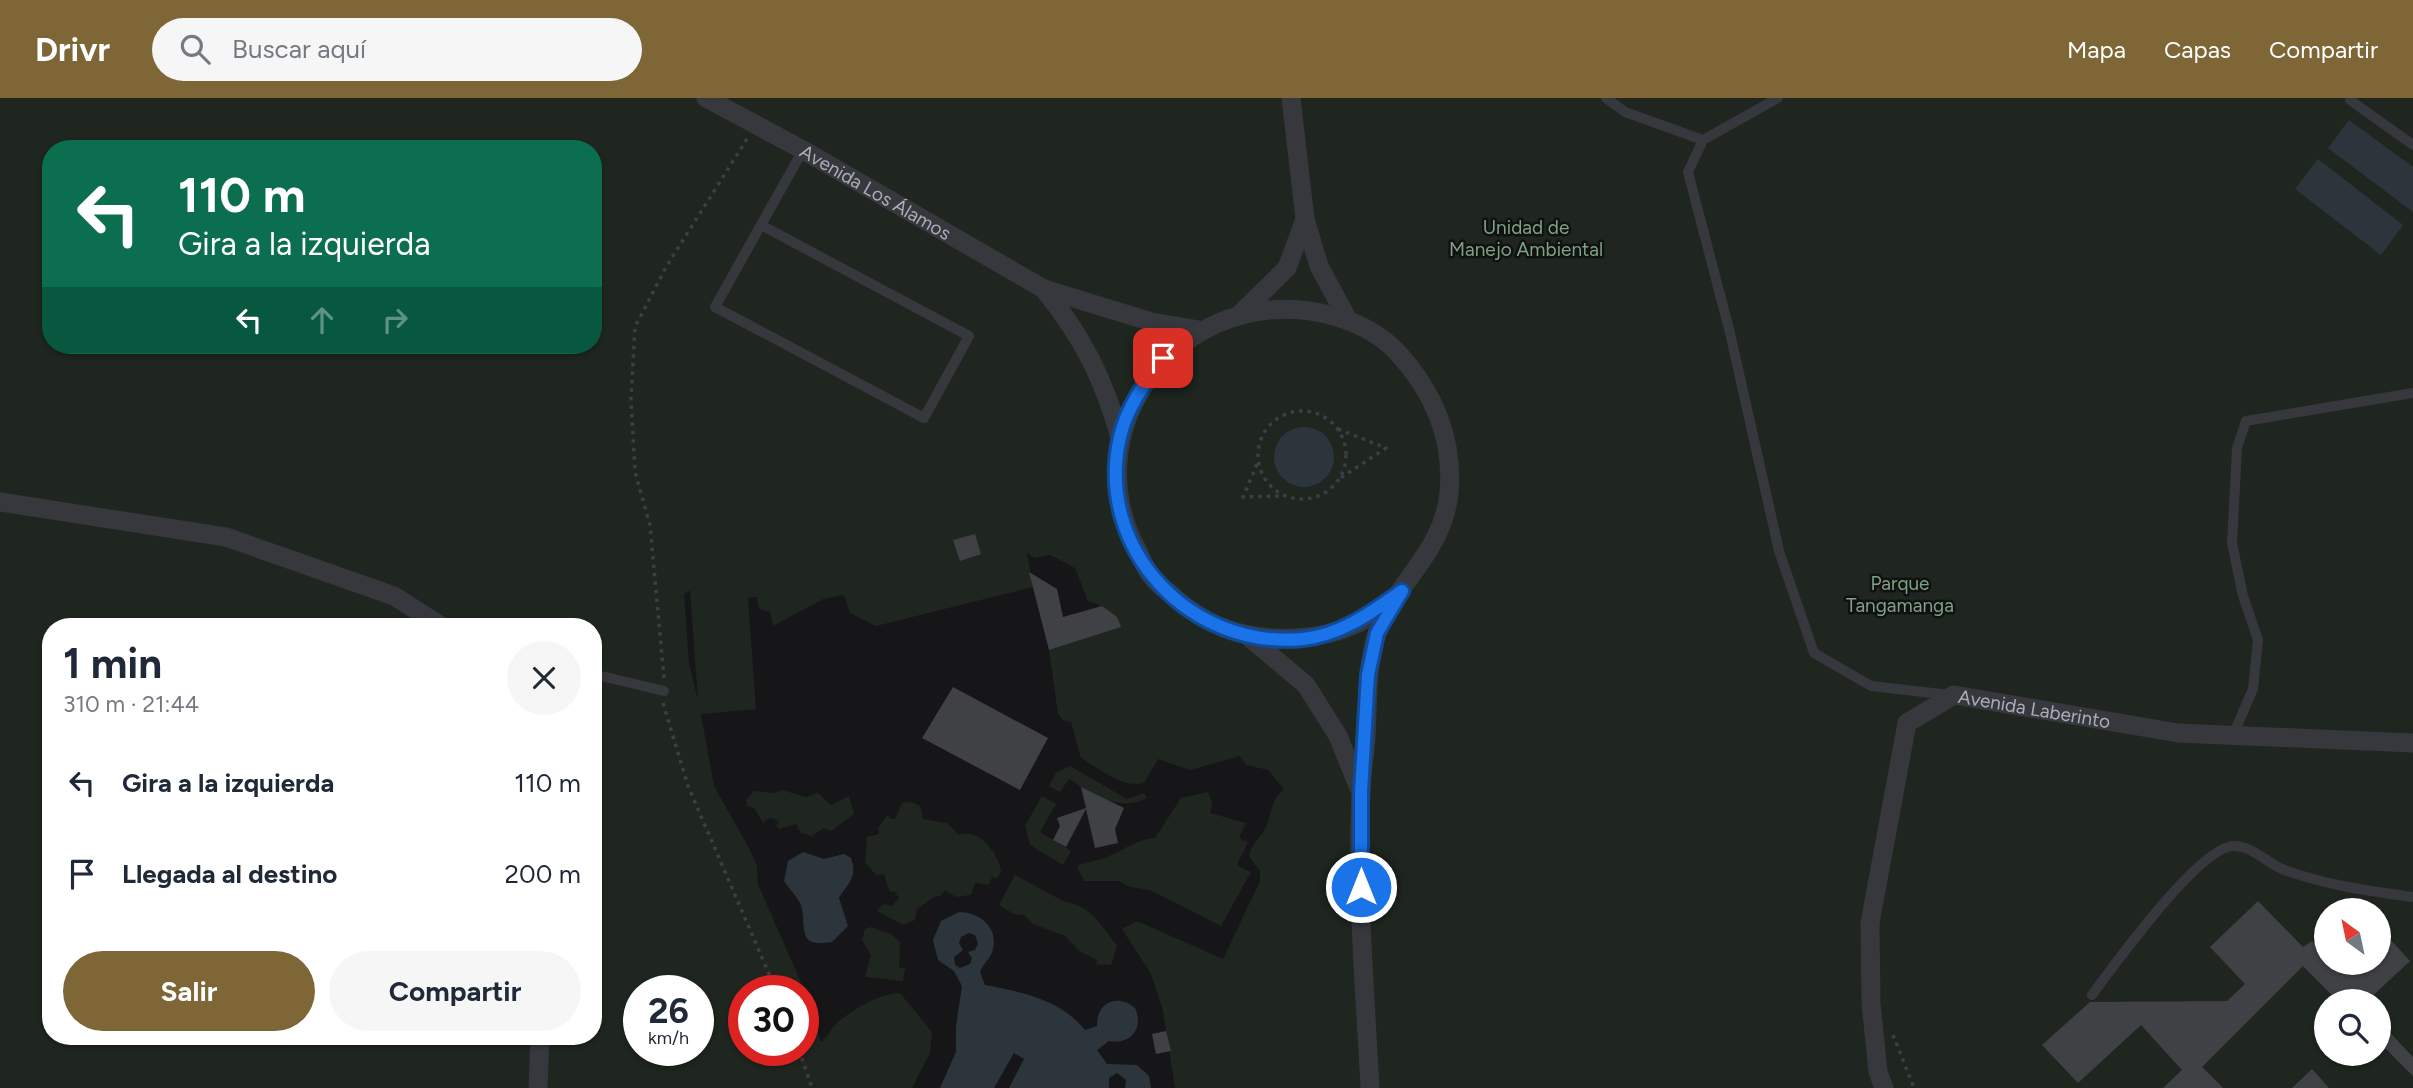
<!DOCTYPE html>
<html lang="es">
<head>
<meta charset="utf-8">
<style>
	:root { --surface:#fff; --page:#f6f6f7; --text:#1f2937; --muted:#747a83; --accent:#7e6636 }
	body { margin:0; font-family:Figtree,sans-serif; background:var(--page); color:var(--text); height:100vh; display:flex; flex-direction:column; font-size:26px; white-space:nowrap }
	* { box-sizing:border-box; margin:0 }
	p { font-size:23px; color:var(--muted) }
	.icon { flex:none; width:38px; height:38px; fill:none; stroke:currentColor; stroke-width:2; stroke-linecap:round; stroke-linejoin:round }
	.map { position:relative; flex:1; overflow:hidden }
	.side { position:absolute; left:42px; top:520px; width:560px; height:427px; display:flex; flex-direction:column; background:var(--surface); border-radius:28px; box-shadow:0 2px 5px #0004 }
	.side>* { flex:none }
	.guide { position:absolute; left:42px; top:42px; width:560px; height:214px; border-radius:28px; box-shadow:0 2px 5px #0004; background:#0b6e4f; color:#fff; overflow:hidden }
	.needle { width:46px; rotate:327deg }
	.tools { position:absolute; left:2314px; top:800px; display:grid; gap:14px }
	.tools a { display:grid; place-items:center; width:77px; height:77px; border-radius:50%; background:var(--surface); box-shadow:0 2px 5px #0004; font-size:35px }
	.speed { position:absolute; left:623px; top:877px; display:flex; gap:14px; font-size:35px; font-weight:700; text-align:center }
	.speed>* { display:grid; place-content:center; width:91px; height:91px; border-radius:50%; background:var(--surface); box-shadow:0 2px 5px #0004; line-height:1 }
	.speed small { font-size:18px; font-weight:400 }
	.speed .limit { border:10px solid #d22; background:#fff; color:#111 }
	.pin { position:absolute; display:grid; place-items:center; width:60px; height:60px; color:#fff; margin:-30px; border-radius:14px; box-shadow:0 4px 10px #0006 }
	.me { position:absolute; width:77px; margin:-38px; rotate:0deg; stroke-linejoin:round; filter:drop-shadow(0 0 5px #0008) }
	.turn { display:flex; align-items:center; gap:24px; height:147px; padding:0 21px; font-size:32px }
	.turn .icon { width:91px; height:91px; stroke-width:2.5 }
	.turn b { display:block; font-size:49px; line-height:60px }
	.lanes { display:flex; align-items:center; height:66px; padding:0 21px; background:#0003; justify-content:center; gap:35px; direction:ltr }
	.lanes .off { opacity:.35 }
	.round { display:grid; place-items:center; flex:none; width:74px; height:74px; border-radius:37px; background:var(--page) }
	.headline { display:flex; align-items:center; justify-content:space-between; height:119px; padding:0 21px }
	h1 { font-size:42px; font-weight:700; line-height:52px }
	.action { display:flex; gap:14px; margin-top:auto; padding:14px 21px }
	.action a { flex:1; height:80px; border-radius:42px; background:var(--accent); color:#fff; font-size:28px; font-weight:700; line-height:80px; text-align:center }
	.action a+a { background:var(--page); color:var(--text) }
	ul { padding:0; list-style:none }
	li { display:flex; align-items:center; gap:21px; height:91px; padding:0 21px }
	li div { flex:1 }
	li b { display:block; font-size:26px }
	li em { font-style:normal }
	header { display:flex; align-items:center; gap:42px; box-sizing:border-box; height:98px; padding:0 35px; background:var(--accent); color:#fff }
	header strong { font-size:33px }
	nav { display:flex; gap:38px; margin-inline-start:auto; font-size:24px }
	.search { width:490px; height:63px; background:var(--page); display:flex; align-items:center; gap:18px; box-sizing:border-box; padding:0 24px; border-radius:38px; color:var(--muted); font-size:26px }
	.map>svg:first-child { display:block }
	.green { fill:#1e261f; fill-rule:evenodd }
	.water { fill:#2c353c; fill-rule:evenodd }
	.building { fill:#404145 }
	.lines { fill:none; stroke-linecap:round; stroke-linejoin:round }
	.path { stroke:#3d3f44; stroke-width:3.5; stroke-dasharray:3.5 5; stroke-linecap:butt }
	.lane { stroke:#37383d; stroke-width:10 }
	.street { stroke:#37383d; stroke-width:19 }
	.route-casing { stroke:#114b97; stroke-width:18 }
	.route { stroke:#1a73e8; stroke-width:12 }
	.labels { text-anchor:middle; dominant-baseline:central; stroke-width:5; stroke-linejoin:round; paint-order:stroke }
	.street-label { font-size:19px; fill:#a8adb8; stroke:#111113 }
	.park-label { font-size:19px; fill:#7fa381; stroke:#111113 }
</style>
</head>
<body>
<header>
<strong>Drivr</strong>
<div class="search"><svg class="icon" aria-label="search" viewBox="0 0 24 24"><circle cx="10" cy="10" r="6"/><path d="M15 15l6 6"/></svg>Buscar aquí</div>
<nav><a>Mapa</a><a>Capas</a><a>Compartir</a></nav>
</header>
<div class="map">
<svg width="2413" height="990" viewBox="0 0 2413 990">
	<rect width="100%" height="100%" fill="#161618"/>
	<g class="green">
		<path d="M 0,0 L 2413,0 L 2413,990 L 1175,990 L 1163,912 L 1151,876 L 1122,831 L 1137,823 L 1223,861 L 1260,783 L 1260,773 L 1249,758 C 1251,746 1261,740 1266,729 C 1273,713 1269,705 1284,691 L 1268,672 L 1246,667 L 1240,658 L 1190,672 L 1158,661 L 1144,685 C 1123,691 1100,671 1081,660 L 1071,624 L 1063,622 L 1058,616 L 1049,552 L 1120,529 L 1102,508 L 1088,503 L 1075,470 L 1050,457 L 1034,460 L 1027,455 L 1033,489 L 876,528 L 850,515 L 844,497 L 823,501 L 773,528 L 770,514 L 759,511 L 757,499 L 748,500 L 756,611 L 701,616 L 714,688 L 749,750 L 757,768 L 758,786 L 803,889 L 821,944 C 829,939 831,929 839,923 C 855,911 879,895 900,895 L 932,934 L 930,955 L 912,990 L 0,990 ZM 51,51 L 593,51 L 593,247 L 51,247 ZM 689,493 L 690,493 L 698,602 L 689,566 L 684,496 ZM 51,528 L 593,528 L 593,938 L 51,938 ZM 2326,812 L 2378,812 L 2378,864 L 2326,864 ZM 639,892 L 698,892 L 698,952 L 639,952 ZM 744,892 L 803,892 L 803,952 L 744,952 ZM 2326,903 L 2378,903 L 2378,956 L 2326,956 Z"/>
		<path d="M 1070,668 L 1127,701 L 1144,695 L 1147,700 C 1120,715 1093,696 1069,681 L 1060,694 L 1049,688 L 1056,675 Z"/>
		<polygon points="782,692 806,699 818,695 831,707 849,698 854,716 831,733 824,730 812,738 801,735 796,726 779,731 776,727 779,724 772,720 765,722 764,726 754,710 747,708 746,702 754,693 774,695"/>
		<path d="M 1208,694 L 1212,704 L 1210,715 L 1246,725 L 1239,740 L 1248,744 L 1237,767 L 1251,774 L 1221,828 L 1150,792 L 1130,789 L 1119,783 L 1084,783 L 1077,768 C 1088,763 1099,763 1109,758 C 1128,750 1133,743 1155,740 L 1181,700 Z"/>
		<polygon points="1042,698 1056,706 1040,734 1071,753 1063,767 1030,747 1025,728"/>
		<path d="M 911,704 L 920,708 L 923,721 L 947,725 L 958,736 C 962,737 966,735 970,736 C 984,737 1001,761 1001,774 L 997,780 L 992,779 L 989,787 L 975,785 L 971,797 L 956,799 L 945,792 L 941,798 L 934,799 L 917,811 L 915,822 L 903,827 L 877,813 L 883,806 L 892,808 L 899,800 L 894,793 L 890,794 L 884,776 L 876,777 L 865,764 L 867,739 L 879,736 L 878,730 L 888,716 L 890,721 L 895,721 L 902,705 Z"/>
		<path d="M 1015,777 L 1065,804 C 1089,805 1104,831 1117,848 L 1111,867 L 1096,866 L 1097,862 L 1079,853 L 1065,838 L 1033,826 L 1024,817 L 1014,816 L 999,807 Z"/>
		<polygon points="871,829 891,836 900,844 899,870 905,870 903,883 865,879 871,857 862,842 865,831"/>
	</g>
	<g class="water">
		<polygon points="2349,22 2413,69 2413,114 2328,50"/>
		<polygon points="2318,61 2403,127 2381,157 2295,91"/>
		<circle cx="1304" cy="359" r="30"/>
		<path d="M 803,754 L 824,761 L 844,756 L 851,760 C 858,779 848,785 839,800 L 848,828 L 832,844 C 797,850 806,831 802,811 C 800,800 790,793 784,783 L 788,763 Z"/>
		<path d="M 959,814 C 981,814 1000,831 992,854 C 989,862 983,866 980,874 L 985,887 C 1022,894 1060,901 1085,932 L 1097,928 C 1096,904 1118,895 1135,910 C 1144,930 1131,947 1109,943 L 1097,952 L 1107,966 L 1137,967 L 1149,978 L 1151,990 L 1125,990 L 1126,982 L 1117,975 L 1109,980 L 1109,990 L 1009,990 L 1024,961 L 1014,955 L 994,990 L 940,990 L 956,954 L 956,928 L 962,888 L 954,873 L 938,862 L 933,842 L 941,823 ZM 969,835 L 975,837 L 978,846 L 975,852 L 968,854 L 972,860 L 970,866 L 960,870 L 955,867 L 954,859 L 963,852 L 959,845 L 961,839 Z"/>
	</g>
	<g class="building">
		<polygon points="975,436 981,456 960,463 953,442"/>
		<polygon points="1029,474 1057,491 1063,519 1102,508 1117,519 1121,529 1049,552"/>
		<polygon points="953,589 1048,640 1020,692 922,640"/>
		<polygon points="1081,689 1124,710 1115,731 1118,745 1095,750 1086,711 1066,749 1053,742 1060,728 1057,720 1086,710"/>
		<polygon points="2258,803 2303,849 2312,843 2326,859 2326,864 2378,864 2378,828 2410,863 2367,903 2338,903 2303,868 2202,969 2223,990 2163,990 2182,972 2141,927 2078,985 2042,947 2090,904 2227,903 2245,886 2210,849"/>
		<polygon points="2378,922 2413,959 2413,978 2378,943"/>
		<polygon points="1166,933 1171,953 1156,956 1152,936"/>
		<polygon points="2312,971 2329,990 2292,990"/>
	</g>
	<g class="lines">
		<g class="path">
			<circle cx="1302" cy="357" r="44"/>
			<polyline points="1338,331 1386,350 1339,381"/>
			<polyline points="1257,366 1243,399 1283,398"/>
			<polyline points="664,580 650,427 635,374 631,301 635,229 666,169 747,41"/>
			<polyline points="663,605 688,688 776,892"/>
			<polyline points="1893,937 1914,990"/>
			<polyline points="799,952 812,990"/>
		</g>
		<g class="lane">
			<polyline points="1606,0 1625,14 1703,42"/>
			<polyline points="1778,0 1703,42 1688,74 1730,235 1779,453 1814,555 1871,588 1950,597"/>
			<polyline points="2350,2 2413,47"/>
			<polyline points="761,127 969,238 924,320 715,209 803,52"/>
			<polyline points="593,576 664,593"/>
			<polyline points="2233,637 2253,591 2258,542 2243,498 2232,445 2237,350 2246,323 2413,295"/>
			<path d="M 2092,897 C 2114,867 2200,748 2234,748 C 2252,748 2266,764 2282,771 C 2325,787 2368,793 2413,799"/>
		</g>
		<g class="street">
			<path id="s1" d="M 706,0 L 803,52 L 1044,191 L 1152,224 L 1199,232"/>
			<polyline points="1291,0 1305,121 1319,168 1348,222"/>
			<path d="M 1044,191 C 1083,240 1103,279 1120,339"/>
			<polyline points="1241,215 1287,170 1305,121"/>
			<polyline points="0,404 226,439 394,498 441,528"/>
			<polyline points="1249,539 1306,587 1338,638 1359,690"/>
			<polyline points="538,990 540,938"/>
			<path d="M 1370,990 C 1365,892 1356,792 1361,694 C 1361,676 1365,658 1366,640 C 1368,606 1366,573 1376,539 C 1390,489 1443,457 1449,395 C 1454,341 1433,293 1397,254 C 1366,221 1312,208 1269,212 C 1152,224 1080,348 1138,453 C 1142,462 1146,473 1153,480 C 1159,488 1169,494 1176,501 C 1204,525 1238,539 1275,540 C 1302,541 1332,538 1358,525 C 1373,517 1388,503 1402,493"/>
			<path id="s2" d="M 1884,990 L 1878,974 L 1871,905 L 1870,825 L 1907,625 L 1954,597 L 2178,635 L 2413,645"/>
		</g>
	</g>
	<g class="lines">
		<defs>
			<path id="route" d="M 1163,260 C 1145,285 1127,309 1120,339 C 1094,451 1191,552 1303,541 C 1341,537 1372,514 1402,493 L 1377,535 L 1368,577 L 1361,694 L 1361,789"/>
		</defs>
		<use href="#route" class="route-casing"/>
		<use href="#route" class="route"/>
	</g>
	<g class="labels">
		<g class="street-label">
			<text stroke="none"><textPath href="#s1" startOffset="194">Avenida Los Álamos</textPath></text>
			<text stroke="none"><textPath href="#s2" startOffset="506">Avenida Laberinto</textPath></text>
		</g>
		<g class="park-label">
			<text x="1526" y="129">Unidad de<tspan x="1526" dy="22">Manejo Ambiental</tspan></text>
			<text x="1900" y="485">Parque<tspan x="1900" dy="22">Tangamanga</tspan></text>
		</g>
	</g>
</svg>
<div class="tools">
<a><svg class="needle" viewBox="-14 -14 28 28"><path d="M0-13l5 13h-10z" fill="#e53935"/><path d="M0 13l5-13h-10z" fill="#747a83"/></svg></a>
<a><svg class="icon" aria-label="search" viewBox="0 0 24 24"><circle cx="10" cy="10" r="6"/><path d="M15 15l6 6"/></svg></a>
</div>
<div class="speed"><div>26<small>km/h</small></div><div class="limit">30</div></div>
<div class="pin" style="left:1163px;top:260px;background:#d93025"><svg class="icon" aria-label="arrive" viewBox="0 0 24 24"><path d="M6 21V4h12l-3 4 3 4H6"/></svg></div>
<svg class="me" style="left:1361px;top:789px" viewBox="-20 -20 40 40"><circle r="17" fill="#1a73e8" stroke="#fff" stroke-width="3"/><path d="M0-11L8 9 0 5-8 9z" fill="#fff"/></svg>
<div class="guide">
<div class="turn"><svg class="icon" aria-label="left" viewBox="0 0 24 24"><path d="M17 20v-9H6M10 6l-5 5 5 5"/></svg><div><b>110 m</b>Gira a la izquierda</div></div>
<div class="lanes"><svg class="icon" aria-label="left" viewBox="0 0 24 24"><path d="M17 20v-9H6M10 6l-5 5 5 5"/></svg><svg class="icon off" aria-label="ahead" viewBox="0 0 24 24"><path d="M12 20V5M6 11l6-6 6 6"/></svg><svg class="icon off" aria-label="right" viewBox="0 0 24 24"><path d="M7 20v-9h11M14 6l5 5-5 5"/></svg></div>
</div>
<section class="side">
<div class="headline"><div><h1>1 min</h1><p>310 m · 21:44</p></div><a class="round"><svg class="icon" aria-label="close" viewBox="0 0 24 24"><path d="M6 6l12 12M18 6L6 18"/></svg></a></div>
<ul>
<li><svg class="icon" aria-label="left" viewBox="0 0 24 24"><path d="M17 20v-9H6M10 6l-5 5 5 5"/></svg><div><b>Gira a la izquierda</b></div><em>110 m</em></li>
<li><svg class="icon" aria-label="arrive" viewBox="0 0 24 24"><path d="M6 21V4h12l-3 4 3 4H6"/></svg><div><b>Llegada al destino</b></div><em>200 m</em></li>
</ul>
<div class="action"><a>Salir</a><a>Compartir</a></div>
</section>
</div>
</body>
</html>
